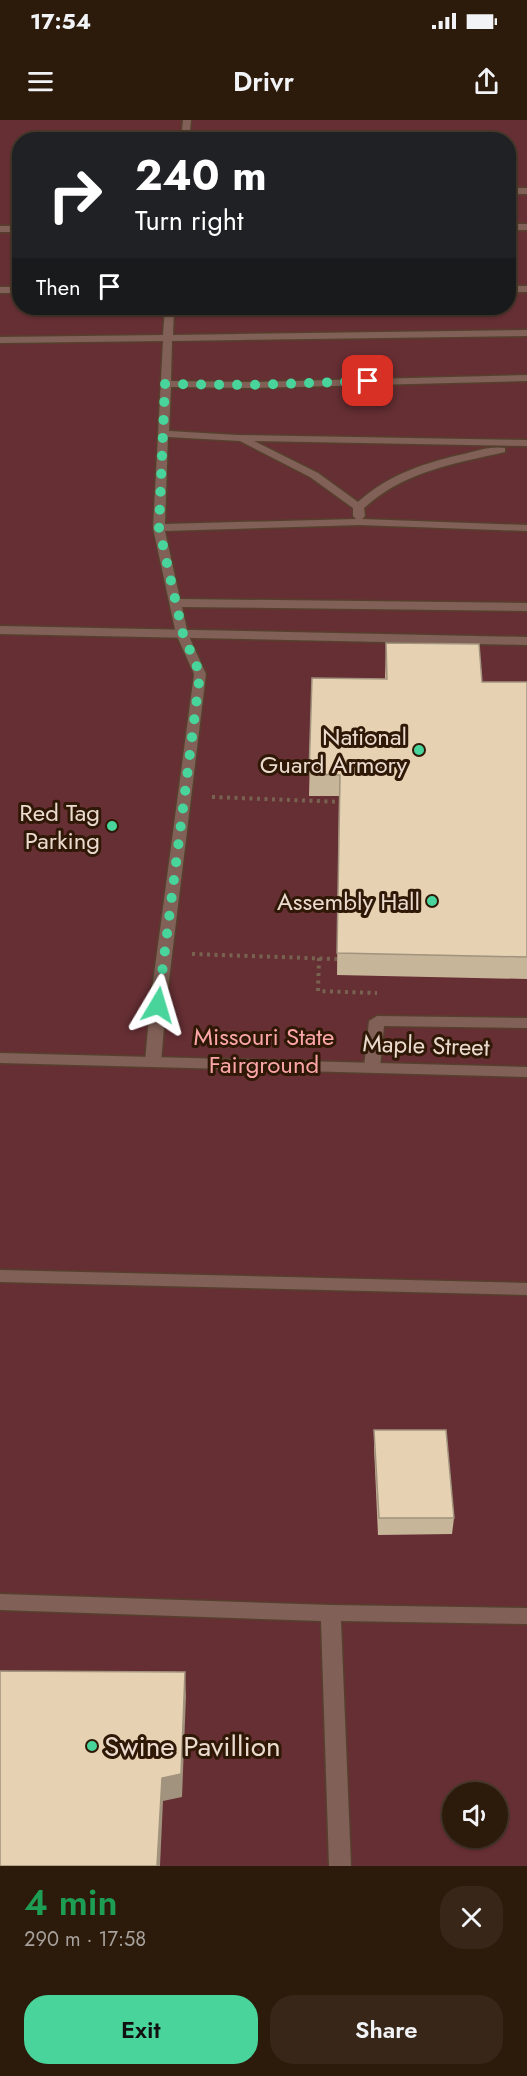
<!DOCTYPE html>
<html lang="en">
<head>
<meta charset="utf-8">
<style>
	:root { --surface:#2c1a0a; --page:#382718; --text:#f1f3f6; --muted:#a6a19c; --line:#48382b; --accent:#49d49c }
	body { margin:0; font-family:Jost,sans-serif; background:var(--page); color:var(--text); height:100vh; display:flex; flex-direction:column; font-size:22px; white-space:nowrap }
	* { box-sizing:border-box; margin:0 }
	p { font-size:20px; color:var(--muted) }
	.icon { flex:none; width:33px; height:33px; fill:none; stroke:currentColor; stroke-width:2; stroke-linecap:round; stroke-linejoin:round }
	.map { position:relative; height:1746px; overflow:hidden }
	.side { display:flex; flex-direction:column; background:var(--surface); flex:1 }
	.side>* { flex:none }
	.guide { position:absolute; left:12px; top:12px; width:504px; height:183px; border-radius:24px; box-shadow:0 2px 4px #0004,0 0 0 2px var(--line); background:#202124; color:#fff; overflow:hidden }
	.tools { position:absolute; left:442px; top:1662px; display:grid; gap:12px }
	.tools a { display:grid; place-items:center; width:66px; height:66px; border-radius:50%; background:var(--surface); box-shadow:0 2px 4px #0004,0 0 0 2px var(--line); font-size:30px }
	.pin { position:absolute; display:grid; place-items:center; width:51px; height:51px; color:#fff; margin:-26px; border-radius:12px; box-shadow:0 3px 9px #0006 }
	.me { position:absolute; width:66px; margin:-33px; rotate:7deg; stroke-linejoin:round; filter:drop-shadow(0 0 4px #0008) }
	.turn { display:flex; align-items:center; gap:21px; height:126px; padding:0 24px; font-size:27px }
	.turn .icon { width:78px; height:78px; stroke-width:2.5 }
	.turn b { display:block; font-size:42px; line-height:51px }
	.then { display:flex; align-items:center; height:57px; padding:0 24px; background:#0003; gap:12px; font-size:22px }
	.round { display:grid; place-items:center; flex:none; width:63px; height:63px; border-radius:24px; background:var(--page) }
	.overview { display:flex; align-items:center; justify-content:space-between; height:102px; padding:0 24px }
	h1 { font-size:36px; font-weight:600; line-height:45px; color:#1e9e55 }
	.button { display:flex; gap:12px; margin-top:auto; padding:12px 24px }
	.button a { flex:1; height:69px; border-radius:24px; background:var(--accent); color:#111; font-size:24px; font-weight:600; line-height:69px; text-align:center }
	.button a+a { background:var(--page); color:var(--text) }
	.status { display:flex; justify-content:space-between; align-items:center; height:42px; padding:0 30px; background:var(--surface); direction:ltr }
	.status svg { height:16px; fill:currentColor }
	header { display:flex; justify-content:space-between; align-items:center; height:78px; padding:0 24px; background:var(--surface); font-size:27px; font-weight:600 }
	.map>svg:first-child { display:block }
	.green { fill:#662f34; fill-rule:evenodd }
	.lines { fill:none; stroke-linecap:round; stroke-linejoin:round }
	.lane-casing { stroke:#56402d; stroke-width:3 }
	.street-casing { stroke:#56402d; stroke-width:3 }
	.path { stroke:#786351; stroke-width:4; stroke-dasharray:3 4.5; stroke-linecap:butt }
	.lane { fill:#806057; fill-rule:evenodd }
	.street { fill:#806057; fill-rule:evenodd }
	.wall { fill:#c6b599 }
	.shaded-wall { fill:#a1937d }
	.building { fill:#e6d2b2; stroke:#a1937d; stroke-width:1.5 }
	.route { stroke:#49d49c; stroke-width:10; stroke-dasharray:0 18 }
	.poi-dot { fill:#49d49c; stroke:#2f1805; stroke-width:2 }
	.labels { text-anchor:middle; dominant-baseline:central; stroke-width:6; stroke-linejoin:round; paint-order:stroke }
	.poi-label { font-size:24px; fill:#ebdbcf; stroke:#2f1805; text-anchor:end }
	.park-label { font-size:24px; fill:#fda6aa; stroke:#2f1805 }
	.street-label { font-size:24px; fill:#ebdbcf; stroke:#2f1805 }
	.near-poi-label { font-size:28px; fill:#ebdbcf; stroke:#2f1805; text-anchor:start }
</style>
</head>
<body>
<div class="status"><b>17:54</b><svg viewBox="0 0 49 12"><path d="M0 12V9h3v3zM5 12V6h3v6zM10 12V3h3v9zM15 12V0h3v12zM26 1h20v11H26zM47 4h2v5h-2z"/></svg></div>
<header><svg class="icon" aria-label="menu" viewBox="0 0 24 24"><path d="M4 6h16M4 12h16M4 18h16"/></svg>Drivr<svg class="icon" aria-label="share" viewBox="0 0 24 24"><path d="M12 15V3M7 8l5-5 5 5M5 13v7h14v-7"/></svg></header>
<div class="map">
<svg width="527" height="1746" viewBox="0 0 527 1746">
	<rect width="100%" height="100%" fill="#3a220e"/>
	<path class="green" d="M 0,0 L 527,0 L 527,1746 L 0,1746 ZM 20,20 L 508,20 L 508,188 L 20,188 ZM 453,1672 L 498,1672 L 498,1718 L 453,1718 Z"/>
	<g class="lines">
		<defs>
			<g id="lane">
				<polygon points="183,0 191,0 189,20 181,20"/>
				<rect x="508" y="68" width="19" height="6"/>
				<rect x="508" y="104" width="19" height="6"/>
				<rect x="0" y="106" width="20" height="6"/>
				<rect x="508" y="166" width="19" height="6"/>
				<rect x="0" y="167" width="20" height="6"/>
				<path d="M 165,188 L 174,188 L 173,215 L 527,210 L 527,216 L 172,221 L 171,261 L 250,262 L 527,255 L 527,261 L 250,268 L 171,267 L 169,311 L 237,315 L 527,320 L 527,326 L 254,321 L 318,353 L 358,382 C 389,354 427,342 468,333 C 479,330 493,326 505,328 L 505,332 C 453,344 405,351 364,388 L 365,396 L 362,399 L 527,405 L 527,411 L 360,405 L 165,411 L 180,479 L 527,483 L 527,491 L 182,487 L 188,514 L 206,554 L 166,885 L 161,942 L 153,947 L 145,942 L 150,885 L 194,554 L 176,514 L 153,408 L 163,221 L 0,223 L 0,217 L 163,215 ZM 168,317 L 240,321 L 310,357 L 353,388 L 353,396 L 356,399 L 165,404 Z"/>
				<polygon points="377,896 527,898 527,908 384,906 380,947 372,952 364,947 369,901"/>
				<polygon points="0,1150 527,1163 527,1175 0,1162"/>
				<polygon points="0,1474 331,1485 527,1488 527,1504 341,1501 351,1746 329,1746 321,1501 0,1490"/>
			</g>
			<g id="street">
				<polygon points="0,506 527,517 527,525 0,514"/>
				<polygon points="0,933 527,947 527,957 0,943"/>
			</g>
		</defs>
		<use href="#lane" class="lane-casing"/>
		<use href="#street" class="street-casing"/>
		<g class="path">
			<polyline points="212,677 343,682"/>
			<polyline points="192,834 337,839"/>
			<polyline points="319,838 318,871 377,873"/>
		</g>
		<use href="#lane" class="lane"/>
		<use href="#street" class="street"/>
	</g>
	<g class="wall">
		<polygon points="386,523 482,562 527,562 527,859 337,855 339,676 309,676 312,558 385,559"/>
		<polygon points="374,1310 454,1398 452,1414 378,1415 374,1327"/>
	</g>
	<polygon class="shaded-wall" points="185,1552 186,1576 182,1677 163,1681 160,1746 157,1746 162,1658"/>
	<g class="building">
		<polygon points="386,523 479,524 482,562 527,562 527,837 337,833 340,655 309,654 312,558 387,559"/>
		<polygon points="374,1310 446,1310 454,1398 379,1398"/>
		<polygon points="0,1551 185,1552 181,1654 162,1658 157,1746 0,1746"/>
	</g>
	<g class="lines">
		<polyline class="route" points="158,885 200,554 183,514 159,408 165,264 250,265 368,261"/>
	</g>
	<g class="poi-dot">
		<circle cx="419" cy="630" r="6"/>
		<circle cx="112" cy="706" r="6"/>
		<circle cx="432" cy="781" r="6"/>
		<circle cx="92" cy="1626" r="6"/>
	</g>
	<g class="labels">
		<g class="poi-label">
			<text x="407" y="616">National<tspan x="407" dy="28">Guard Armory</tspan></text>
			<text x="100" y="692">Red Tag<tspan x="100" dy="28">Parking</tspan></text>
			<text x="420" y="781">Assembly Hall</text>
		</g>
		<g class="park-label">
			<text x="264" y="916">Missouri State<tspan x="264" dy="28">Fairground</tspan></text>
		</g>
		<g class="street-label">
			<text transform="translate(426 925) rotate(2)">Maple Street</text>
		</g>
		<g class="near-poi-label">
			<text x="104" y="1626">Swine Pavillion</text>
		</g>
	</g>
</svg>
<div class="tools">
<a><svg class="icon" aria-label="sound" viewBox="0 0 24 24"><path d="M4 9h4l5-4v14l-5-4H4zM17 9q2 3 0 6"/></svg></a>
</div>
<div class="pin" style="left:368px;top:261px;background:#d93025"><svg class="icon" aria-label="arrive" viewBox="0 0 24 24"><path d="M6 21V4h12l-3 4 3 4H6"/></svg></div>
<svg class="me" style="left:158px;top:885px" viewBox="-20 -20 40 40"><path d="M0-17L14 15 0 8-14 15z" fill="#49d49c" stroke="#fff" stroke-width="4"/></svg>
<div class="guide">
<div class="turn"><svg class="icon" aria-label="right" viewBox="0 0 24 24"><path d="M7 20v-9h11M14 6l5 5-5 5"/></svg><div><b>240 m</b>Turn right</div></div>
<div class="then">Then<svg class="icon" aria-label="arrive" viewBox="0 0 24 24"><path d="M6 21V4h12l-3 4 3 4H6"/></svg></div>
</div>
</div>
<section class="side">
<div class="overview"><div><h1>4 min</h1><p>290 m · 17:58</p></div><a class="round"><svg class="icon" aria-label="close" viewBox="0 0 24 24"><path d="M6 6l12 12M18 6L6 18"/></svg></a></div>
<div class="button"><a>Exit</a><a>Share</a></div>
</section>
</body>
</html>
